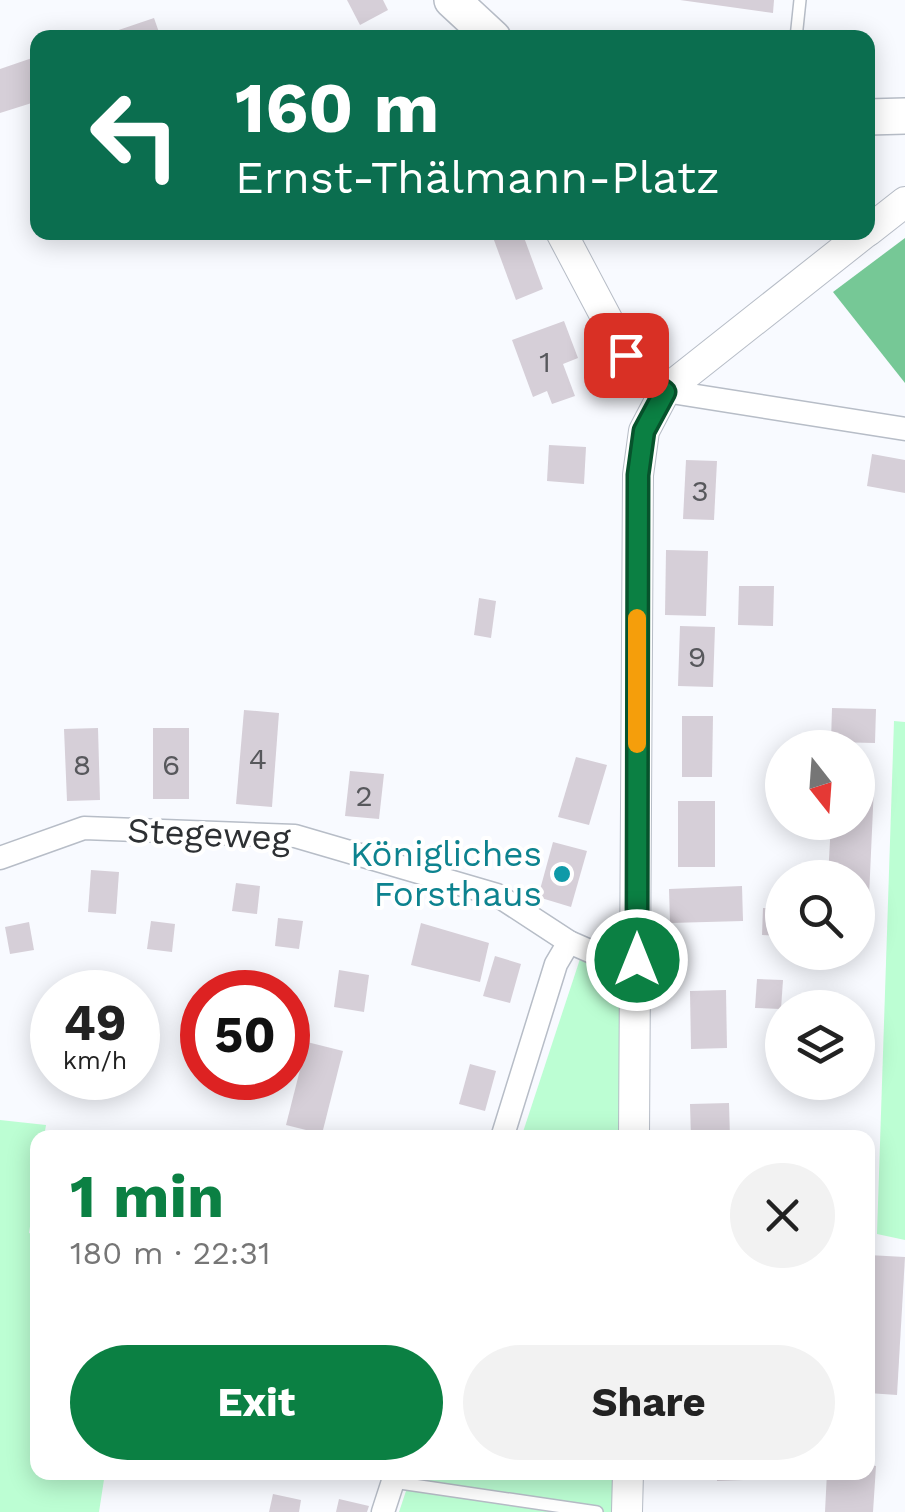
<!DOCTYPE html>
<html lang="en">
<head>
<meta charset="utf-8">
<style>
	:root { --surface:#fff; --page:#f2f2f2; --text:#222; --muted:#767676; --accent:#0b8043 }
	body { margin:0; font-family:"Work Sans",sans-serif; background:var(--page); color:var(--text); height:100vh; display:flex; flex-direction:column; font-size:38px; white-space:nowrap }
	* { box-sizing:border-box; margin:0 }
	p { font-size:32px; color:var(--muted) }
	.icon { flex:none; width:55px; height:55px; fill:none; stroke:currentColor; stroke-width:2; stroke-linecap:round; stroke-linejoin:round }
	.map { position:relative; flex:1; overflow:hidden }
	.side { position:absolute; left:30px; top:1130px; width:845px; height:350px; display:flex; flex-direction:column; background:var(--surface); border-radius:20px; box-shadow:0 5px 25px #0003 }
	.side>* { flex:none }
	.hud { position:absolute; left:30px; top:30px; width:845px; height:210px; border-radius:20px; box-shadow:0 5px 25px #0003; background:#0b6e4f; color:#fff; overflow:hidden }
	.needle { width:65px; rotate:163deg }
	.controls { position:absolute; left:765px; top:730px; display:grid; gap:20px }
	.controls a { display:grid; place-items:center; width:110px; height:110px; border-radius:50%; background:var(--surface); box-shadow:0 5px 25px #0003; font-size:50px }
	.speed { position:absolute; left:30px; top:970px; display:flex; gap:20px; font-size:50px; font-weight:700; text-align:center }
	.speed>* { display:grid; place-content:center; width:130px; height:130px; border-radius:50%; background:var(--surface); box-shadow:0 5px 25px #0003; line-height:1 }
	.speed small { font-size:25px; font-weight:400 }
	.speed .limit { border:15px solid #d22; background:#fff; color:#111 }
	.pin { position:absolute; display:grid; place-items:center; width:85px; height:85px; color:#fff; margin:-42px; border-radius:20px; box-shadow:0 5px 15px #0006 }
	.me { position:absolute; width:110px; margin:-55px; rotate:0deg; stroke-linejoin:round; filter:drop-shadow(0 0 8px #0008) }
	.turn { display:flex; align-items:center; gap:35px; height:210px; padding:0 40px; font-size:45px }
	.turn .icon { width:130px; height:130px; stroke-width:2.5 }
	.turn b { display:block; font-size:70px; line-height:85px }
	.round { display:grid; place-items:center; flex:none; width:105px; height:105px; border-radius:52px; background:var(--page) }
	.overview { display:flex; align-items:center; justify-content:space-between; height:170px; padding:0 40px }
	h1 { font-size:60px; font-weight:700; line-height:75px; color:var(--accent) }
	.action { display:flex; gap:20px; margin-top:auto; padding:20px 40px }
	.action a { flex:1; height:115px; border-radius:60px; background:var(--accent); color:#fff; font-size:40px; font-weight:700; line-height:115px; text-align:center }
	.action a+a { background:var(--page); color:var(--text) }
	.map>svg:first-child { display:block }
	.green { fill:#bcfed3 }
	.forest { fill:#76c896 }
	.building { fill:#d6cfd8 }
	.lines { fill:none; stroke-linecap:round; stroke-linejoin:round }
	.lane-casing { stroke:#b7bdc7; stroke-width:14 }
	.street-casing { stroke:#b7bdc7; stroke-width:25 }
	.secondary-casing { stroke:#b7bdc7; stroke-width:32 }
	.primary-casing { stroke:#b7bdc7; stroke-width:38 }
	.lane { stroke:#fff; stroke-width:11 }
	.street { stroke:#fff; stroke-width:22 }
	.secondary { stroke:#fff; stroke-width:30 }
	.primary { stroke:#fff; stroke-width:35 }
	.route-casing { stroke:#07532c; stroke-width:25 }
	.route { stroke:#0b8043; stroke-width:18 }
	.slow { stroke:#f59e0b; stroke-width:18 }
	.culture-dot { fill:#0f9aa8; stroke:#fff; stroke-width:4 }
	.labels { text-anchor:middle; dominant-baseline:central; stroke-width:8; stroke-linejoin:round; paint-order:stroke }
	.number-label { font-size:30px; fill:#57585c }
	.street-label { font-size:35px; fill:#2d3033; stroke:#fff }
	.culture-label { font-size:35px; fill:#0d838f; stroke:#fff; text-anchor:end }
</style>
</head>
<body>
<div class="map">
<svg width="905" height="1512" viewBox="0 0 905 1512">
	<rect width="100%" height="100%" fill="#f8faff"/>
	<g class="green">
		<polygon points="894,721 905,722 905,1240 877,1234"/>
		<polygon points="581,956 624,968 621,1137 521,1138"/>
		<polygon points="0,1120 46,1125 44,1137 38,1138 37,1181 29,1233 38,1236 38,1472 105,1473 99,1512 0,1512"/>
		<polygon points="412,1473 617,1473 616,1512 399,1512"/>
	</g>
	<polygon class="forest" points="905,238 905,383 833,292"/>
	<g class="building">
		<polygon points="347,0 383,0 388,10 360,25"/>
		<polygon points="680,0 774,0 773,13"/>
		<polygon points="154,18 161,38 98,38 98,37"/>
		<polygon points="38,56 38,101 0,113 0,69"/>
		<polygon points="491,232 522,232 543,289 516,300"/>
		<polygon points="564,321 578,358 563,364 575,396 552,404 547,391 533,397 512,340"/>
		<polygon points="549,445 586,447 584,484 547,481"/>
		<polygon points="872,454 905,460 905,493 867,486"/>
		<polygon points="686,460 717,461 714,520 683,519"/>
		<polygon points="666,550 708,551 706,616 665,615"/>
		<polygon points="739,586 774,586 773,626 738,625"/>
		<polygon points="479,598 496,601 491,638 474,635"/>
		<polygon points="680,626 715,627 713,687 678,686"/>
		<polygon points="832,708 876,709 875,743 831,742"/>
		<polygon points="244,710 279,713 272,807 236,804"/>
		<polygon points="682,716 713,716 712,777 682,777"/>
		<polygon points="98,728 100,800 67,801 64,729"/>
		<rect x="153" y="728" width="36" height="71"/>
		<polygon points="576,757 607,765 589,825 558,817"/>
		<polygon points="350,771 384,774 379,819 345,816"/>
		<polygon points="858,786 874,786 869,897 858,896 858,878 828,878 831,822 858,822"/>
		<rect x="678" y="801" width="37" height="66"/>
		<polygon points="553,842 587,851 571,907 538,897"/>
		<polygon points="91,870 119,872 116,914 88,912"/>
		<polygon points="236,883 260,886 257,914 232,911"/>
		<polygon points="742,886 743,921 670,923 669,889"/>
		<polygon points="763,908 782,909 782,936 762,935"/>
		<polygon points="278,918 303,921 299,949 275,946"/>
		<polygon points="151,921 175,924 172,952 147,949"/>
		<polygon points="29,922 34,950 10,954 5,927"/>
		<polygon points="421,923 489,943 480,982 411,965"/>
		<polygon points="495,956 521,964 510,1003 483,996"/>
		<polygon points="339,970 369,975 364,1012 334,1007"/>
		<polygon points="757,979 783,980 781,1009 755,1008"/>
		<polygon points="726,990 727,1048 691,1049 690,991"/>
		<polygon points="307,1042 343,1051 322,1134 286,1125"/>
		<polygon points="470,1064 496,1071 485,1111 459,1104"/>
		<polygon points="729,1103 730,1138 691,1138 690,1104"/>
		<polygon points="868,1255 905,1257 897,1395 868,1393"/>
		<polygon points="868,1465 876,1466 873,1512 825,1512 827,1472 868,1472"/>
		<polygon points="717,1472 770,1472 771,1479 717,1481"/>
		<polygon points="273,1494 301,1500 299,1512 269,1512"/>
		<polygon points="339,1499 369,1506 367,1512 336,1512"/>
	</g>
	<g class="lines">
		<defs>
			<g id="lane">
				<polyline points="796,38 800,0"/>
				<polyline points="393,1482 597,1512"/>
			</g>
			<g id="street">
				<polyline points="665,391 905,429"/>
				<polyline points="0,858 84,828 295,836 497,895 569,942 608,959 637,960"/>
				<polyline points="502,1138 556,964 569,942"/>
				<polyline points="383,1512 396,1472"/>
			</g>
			<g id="secondary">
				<polyline points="868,231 905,202"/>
				<polyline points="561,232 626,355 636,370 665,391"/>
				<polyline points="634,1138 638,475 644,431 665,391 866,232"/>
				<polyline points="627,1512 628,1472"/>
			</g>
			<g id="primary">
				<polyline points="452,0 493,38"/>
				<polyline points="868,117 905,116"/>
			</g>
		</defs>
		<use href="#lane" class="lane-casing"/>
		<use href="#street" class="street-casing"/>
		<use href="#secondary" class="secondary-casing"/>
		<use href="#primary" class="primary-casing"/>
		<use href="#lane" class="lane"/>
		<use href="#street" class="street"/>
		<use href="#secondary" class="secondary"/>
		<use href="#primary" class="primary"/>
	</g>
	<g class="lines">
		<defs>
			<polyline id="route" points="626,355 636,370 665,392 644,431 638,475 637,960"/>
		</defs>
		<use href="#route" class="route-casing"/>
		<use href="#route" class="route"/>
		<polyline class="slow" points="637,744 637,618"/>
	</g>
	<circle class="culture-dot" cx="562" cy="874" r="10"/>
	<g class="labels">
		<g class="number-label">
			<text x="545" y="361">1</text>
			<text x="700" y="490">3</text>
			<text x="697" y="656">9</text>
			<text x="258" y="758">4</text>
			<text x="82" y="764">8</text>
			<text x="171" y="764">6</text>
			<text x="364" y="795">2</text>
		</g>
		<g class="street-label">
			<text transform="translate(209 834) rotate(3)">Stegeweg</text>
		</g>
		<g class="culture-label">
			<text x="542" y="854">Königliches<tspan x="542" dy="40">Forsthaus</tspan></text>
		</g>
	</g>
</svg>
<div class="controls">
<a><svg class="needle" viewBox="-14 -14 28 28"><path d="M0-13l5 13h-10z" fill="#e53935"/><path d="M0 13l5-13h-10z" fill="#767676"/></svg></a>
<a><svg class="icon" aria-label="search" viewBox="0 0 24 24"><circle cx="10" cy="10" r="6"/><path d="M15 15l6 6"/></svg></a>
<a><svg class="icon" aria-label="layers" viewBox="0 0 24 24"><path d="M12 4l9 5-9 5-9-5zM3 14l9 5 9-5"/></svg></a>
</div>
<div class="speed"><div>49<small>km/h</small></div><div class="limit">50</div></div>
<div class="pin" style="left:626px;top:355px;background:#d93025"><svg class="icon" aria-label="arrive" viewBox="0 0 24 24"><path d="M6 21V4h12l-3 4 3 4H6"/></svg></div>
<svg class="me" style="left:637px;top:960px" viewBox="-20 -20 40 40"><circle r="17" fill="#0b8043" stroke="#fff" stroke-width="3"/><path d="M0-11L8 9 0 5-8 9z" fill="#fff"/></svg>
<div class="hud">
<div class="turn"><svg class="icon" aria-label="left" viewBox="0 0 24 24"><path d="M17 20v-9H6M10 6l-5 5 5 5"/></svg><div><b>160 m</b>Ernst-Thälmann-Platz</div></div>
</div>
<section class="side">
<div class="overview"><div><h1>1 min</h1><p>180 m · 22:31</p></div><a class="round"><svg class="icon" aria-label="close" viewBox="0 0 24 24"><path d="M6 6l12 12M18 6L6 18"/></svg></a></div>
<div class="action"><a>Exit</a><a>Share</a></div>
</section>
</div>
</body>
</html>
